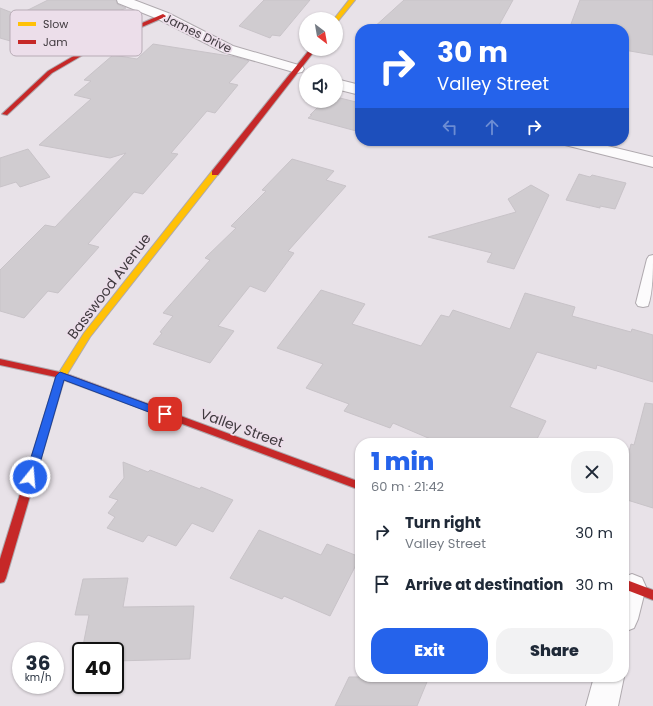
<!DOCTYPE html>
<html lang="en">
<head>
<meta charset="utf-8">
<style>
	:root { --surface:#fff; --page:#f2f2f3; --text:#1f2937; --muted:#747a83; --accent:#2563eb }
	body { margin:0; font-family:Poppins,sans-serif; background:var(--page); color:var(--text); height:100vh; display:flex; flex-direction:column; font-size:15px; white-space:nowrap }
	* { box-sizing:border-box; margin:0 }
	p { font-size:13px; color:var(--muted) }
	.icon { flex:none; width:22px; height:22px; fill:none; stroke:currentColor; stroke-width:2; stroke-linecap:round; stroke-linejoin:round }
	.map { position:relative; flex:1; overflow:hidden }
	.sheet { position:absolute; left:355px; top:438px; width:274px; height:244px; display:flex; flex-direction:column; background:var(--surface); border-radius:16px; box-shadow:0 1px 3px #0004 }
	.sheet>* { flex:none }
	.top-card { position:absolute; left:355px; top:24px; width:274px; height:122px; border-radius:16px; box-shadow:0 1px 3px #0004; background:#2563eb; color:#fff; overflow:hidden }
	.needle { width:26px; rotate:149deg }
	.tools { position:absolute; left:299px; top:12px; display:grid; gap:8px }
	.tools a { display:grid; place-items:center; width:44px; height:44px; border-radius:50%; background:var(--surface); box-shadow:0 1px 3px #0004; font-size:20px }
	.speed { position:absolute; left:12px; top:642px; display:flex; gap:8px; font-size:20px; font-weight:700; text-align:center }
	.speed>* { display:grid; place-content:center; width:52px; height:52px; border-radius:50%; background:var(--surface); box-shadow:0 1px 3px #0004; line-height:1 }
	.speed small { font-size:10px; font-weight:400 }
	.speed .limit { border:2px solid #111; border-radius:6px; background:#fff; color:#111 }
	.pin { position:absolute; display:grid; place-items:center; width:34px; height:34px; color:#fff; margin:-17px; border-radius:8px; box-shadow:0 2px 6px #0006 }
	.me { position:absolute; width:44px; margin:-22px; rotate:17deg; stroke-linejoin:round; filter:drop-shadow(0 0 3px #0008) }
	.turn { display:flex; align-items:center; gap:14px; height:84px; padding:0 16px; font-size:18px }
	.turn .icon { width:52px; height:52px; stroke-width:2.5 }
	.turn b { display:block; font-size:28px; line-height:34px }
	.lanes { display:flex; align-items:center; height:38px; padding:0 16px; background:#0003; justify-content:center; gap:20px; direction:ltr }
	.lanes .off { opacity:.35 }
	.round { display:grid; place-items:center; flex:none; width:42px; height:42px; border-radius:16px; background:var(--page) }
	.overview { display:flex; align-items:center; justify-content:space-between; height:68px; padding:0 16px }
	h1 { font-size:24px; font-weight:800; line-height:30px; color:var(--accent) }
	.primary-button { display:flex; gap:8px; margin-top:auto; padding:8px 16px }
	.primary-button a { flex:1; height:46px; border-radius:16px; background:var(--accent); color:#fff; font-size:16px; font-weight:800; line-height:46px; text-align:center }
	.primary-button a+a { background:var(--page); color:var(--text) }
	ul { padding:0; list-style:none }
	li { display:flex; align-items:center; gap:12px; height:52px; padding:0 16px }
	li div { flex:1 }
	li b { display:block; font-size:15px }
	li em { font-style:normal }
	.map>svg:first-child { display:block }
	.building { fill:#d0ccd0; stroke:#c8c3c8 }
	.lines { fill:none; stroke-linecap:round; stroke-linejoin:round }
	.lane-casing { stroke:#afa9ae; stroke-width:2 }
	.street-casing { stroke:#afa9ae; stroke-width:2 }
	.slow-casing { stroke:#afa9ae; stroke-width:2 }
	.jam-casing { stroke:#afa9ae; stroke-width:2 }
	.lane { fill:#fcfbfc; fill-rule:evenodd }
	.street { fill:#fcfbfc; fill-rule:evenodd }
	.slow { fill:#ffc107; fill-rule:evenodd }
	.jam { fill:#c62828; fill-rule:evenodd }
	.route { fill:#2563eb; stroke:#184099 }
	.labels { text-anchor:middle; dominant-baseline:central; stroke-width:3.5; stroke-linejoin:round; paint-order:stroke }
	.far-street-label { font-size:12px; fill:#3f393e; stroke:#ecdeea }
	.street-label { font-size:14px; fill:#3f393e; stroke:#ecdeea }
	.key { fill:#ecdeea; stroke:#b8acb6; stroke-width:1 }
	.key-label { font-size:11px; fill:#3f393e }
</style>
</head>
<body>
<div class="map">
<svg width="653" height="706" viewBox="0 0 653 706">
	<rect width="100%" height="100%" fill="#e8e2e8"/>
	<g class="building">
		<polygon points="48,0 116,0 117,4 126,8 79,30 77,29 41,50 0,38 0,8 18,15"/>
		<polygon points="264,0 310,0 280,36 272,35 270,38 239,26"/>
		<polygon points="404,0 513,0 497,29 372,29"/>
		<polygon points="580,0 653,0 653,55 624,50 624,29 605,29 571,24"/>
		<polygon points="153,44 236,57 249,61 229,83 238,85 215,113 207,111 171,153 178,154 143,194 134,192 88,244 99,247 58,293 48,291 24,318 0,311 0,270 45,225 55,227 126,153 110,158 39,145 91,99 74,95 91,81 84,80 113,55 137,59"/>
		<polygon points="336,97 360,103 360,132 308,118 312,115 310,115 324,101 336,101"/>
		<polygon points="28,149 50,177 20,187 16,182 0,187 0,158"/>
		<polygon points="292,159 334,171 326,180 346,186 288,251 294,253 265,292 250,286 218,326 234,331 210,363 153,344 162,333 160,332 173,316 163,313 210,260 205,258 236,228 231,226 266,191 262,190"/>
		<polygon points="579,174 590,177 592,175 626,183 615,209 600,206 600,208 566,200"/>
		<polygon points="531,185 549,195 514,269 487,262 492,253 428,237 516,212 508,199"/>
		<polygon points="321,290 365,304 352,324 421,346 441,315 449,317 453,310 510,329 525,293 575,307 572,316 631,332 632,329 653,335 653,382 597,365 596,369 537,352 510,407 546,421 535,443 440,443 393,423 390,428 344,411 349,404 306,388 323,364 277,348"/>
		<polygon points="645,403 653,404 653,508 624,499 624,472 631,444 634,445"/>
		<polygon points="123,462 148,472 150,470 200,489 201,487 233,500 213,532 192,523 176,546 148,535 143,542 107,528 115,517 108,513 118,500 109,497 124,478"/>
		<polygon points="259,530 321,555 327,544 360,557 330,616 284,596 282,599 230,578"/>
		<polygon points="128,578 123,607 194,606 190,659 115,661 115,651 82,651 89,615 75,615 83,579"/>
		<polygon points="349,677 429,677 417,706 335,706"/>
	</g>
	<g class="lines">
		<defs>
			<path id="lane" d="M 653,255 C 653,271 653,292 648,306 L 643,307 L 638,306 L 636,303 L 647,259 L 649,256 Z"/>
			<g id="street">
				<polygon points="117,0 134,0 168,13 233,46 302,66 304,69 302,72 297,73 223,52 158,19 118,3"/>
				<polygon points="336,79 360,85 360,95 336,89"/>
				<polygon points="559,141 587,141 653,157 653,167 561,144"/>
				<polygon points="632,574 642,578 646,587 638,619 634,628 624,632 624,577"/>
				<polygon points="594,677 624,677 618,706 586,706"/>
			</g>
			<g id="slow">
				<polygon points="349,0 355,0 338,21 336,22 336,19 334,19"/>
				<polygon points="212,171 215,171 219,173 90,337 63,381 57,381 55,379 84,333"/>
			</g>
			<g id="jam">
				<polygon points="163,14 166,16 165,17 100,45 52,73 7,115 2,114 48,71 96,43"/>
				<polygon points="310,49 316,49 218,175 212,175 212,171"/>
				<polygon points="0,359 64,373 360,482 360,490 64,380 6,578 4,582 0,583 0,559 56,377 0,365"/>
				<polygon points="624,579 653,590 653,600 624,589"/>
			</g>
		</defs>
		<use href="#lane" class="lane-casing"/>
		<use href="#street" class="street-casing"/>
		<use href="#slow" class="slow-casing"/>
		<use href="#jam" class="jam-casing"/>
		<use href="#lane" class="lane"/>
		<use href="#street" class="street"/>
		<use href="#slow" class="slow"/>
		<use href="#jam" class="jam"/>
	</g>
	<polygon class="route" points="60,372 169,412 170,414 169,417 162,417 64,380 36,477 34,480 30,481 27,480 25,477 56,376"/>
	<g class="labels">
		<g class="far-street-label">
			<text transform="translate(198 33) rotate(26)">James Drive</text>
		</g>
		<g class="street-label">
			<text transform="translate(109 286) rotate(-53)">Basswood Avenue</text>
			<text transform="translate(242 428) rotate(20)">Valley Street</text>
		</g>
	</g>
	<rect x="10" y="10" width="132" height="46" rx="6" class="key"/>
	<rect x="18" y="22" width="18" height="4" fill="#ffc107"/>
	<rect x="18" y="40" width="18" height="4" fill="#c62828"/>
	<g class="key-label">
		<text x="43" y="28">Slow</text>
		<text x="43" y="46">Jam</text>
	</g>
</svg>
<div class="tools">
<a><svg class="needle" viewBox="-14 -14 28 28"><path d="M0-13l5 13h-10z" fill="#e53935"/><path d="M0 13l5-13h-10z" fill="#747a83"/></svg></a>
<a><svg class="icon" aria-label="sound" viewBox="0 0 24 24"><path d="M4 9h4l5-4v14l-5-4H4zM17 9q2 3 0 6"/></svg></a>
</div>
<div class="speed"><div>36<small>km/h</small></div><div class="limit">40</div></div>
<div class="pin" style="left:165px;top:414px;background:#d93025"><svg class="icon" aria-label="arrive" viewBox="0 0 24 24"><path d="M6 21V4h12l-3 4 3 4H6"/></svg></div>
<svg class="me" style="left:30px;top:477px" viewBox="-20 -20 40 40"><circle r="17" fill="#2563eb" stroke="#fff" stroke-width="3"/><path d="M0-11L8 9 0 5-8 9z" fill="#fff"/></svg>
<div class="top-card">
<div class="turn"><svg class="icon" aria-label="right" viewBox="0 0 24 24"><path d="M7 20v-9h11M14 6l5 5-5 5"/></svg><div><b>30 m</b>Valley Street</div></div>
<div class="lanes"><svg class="icon off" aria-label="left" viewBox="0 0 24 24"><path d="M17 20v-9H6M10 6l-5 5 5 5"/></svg><svg class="icon off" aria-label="ahead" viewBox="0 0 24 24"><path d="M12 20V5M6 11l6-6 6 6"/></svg><svg class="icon" aria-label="right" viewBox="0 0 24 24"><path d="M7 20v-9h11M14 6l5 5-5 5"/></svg></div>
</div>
<section class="sheet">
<div class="overview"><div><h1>1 min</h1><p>60 m · 21:42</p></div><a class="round"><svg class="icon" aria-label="close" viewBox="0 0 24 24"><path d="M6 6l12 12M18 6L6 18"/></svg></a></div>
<ul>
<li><svg class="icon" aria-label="right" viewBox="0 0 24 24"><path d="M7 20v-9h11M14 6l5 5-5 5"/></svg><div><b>Turn right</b><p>Valley Street</p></div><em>30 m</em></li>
<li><svg class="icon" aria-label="arrive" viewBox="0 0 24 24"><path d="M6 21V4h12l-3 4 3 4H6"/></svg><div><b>Arrive at destination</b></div><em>30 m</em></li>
</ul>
<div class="primary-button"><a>Exit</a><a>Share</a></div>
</section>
</div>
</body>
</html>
